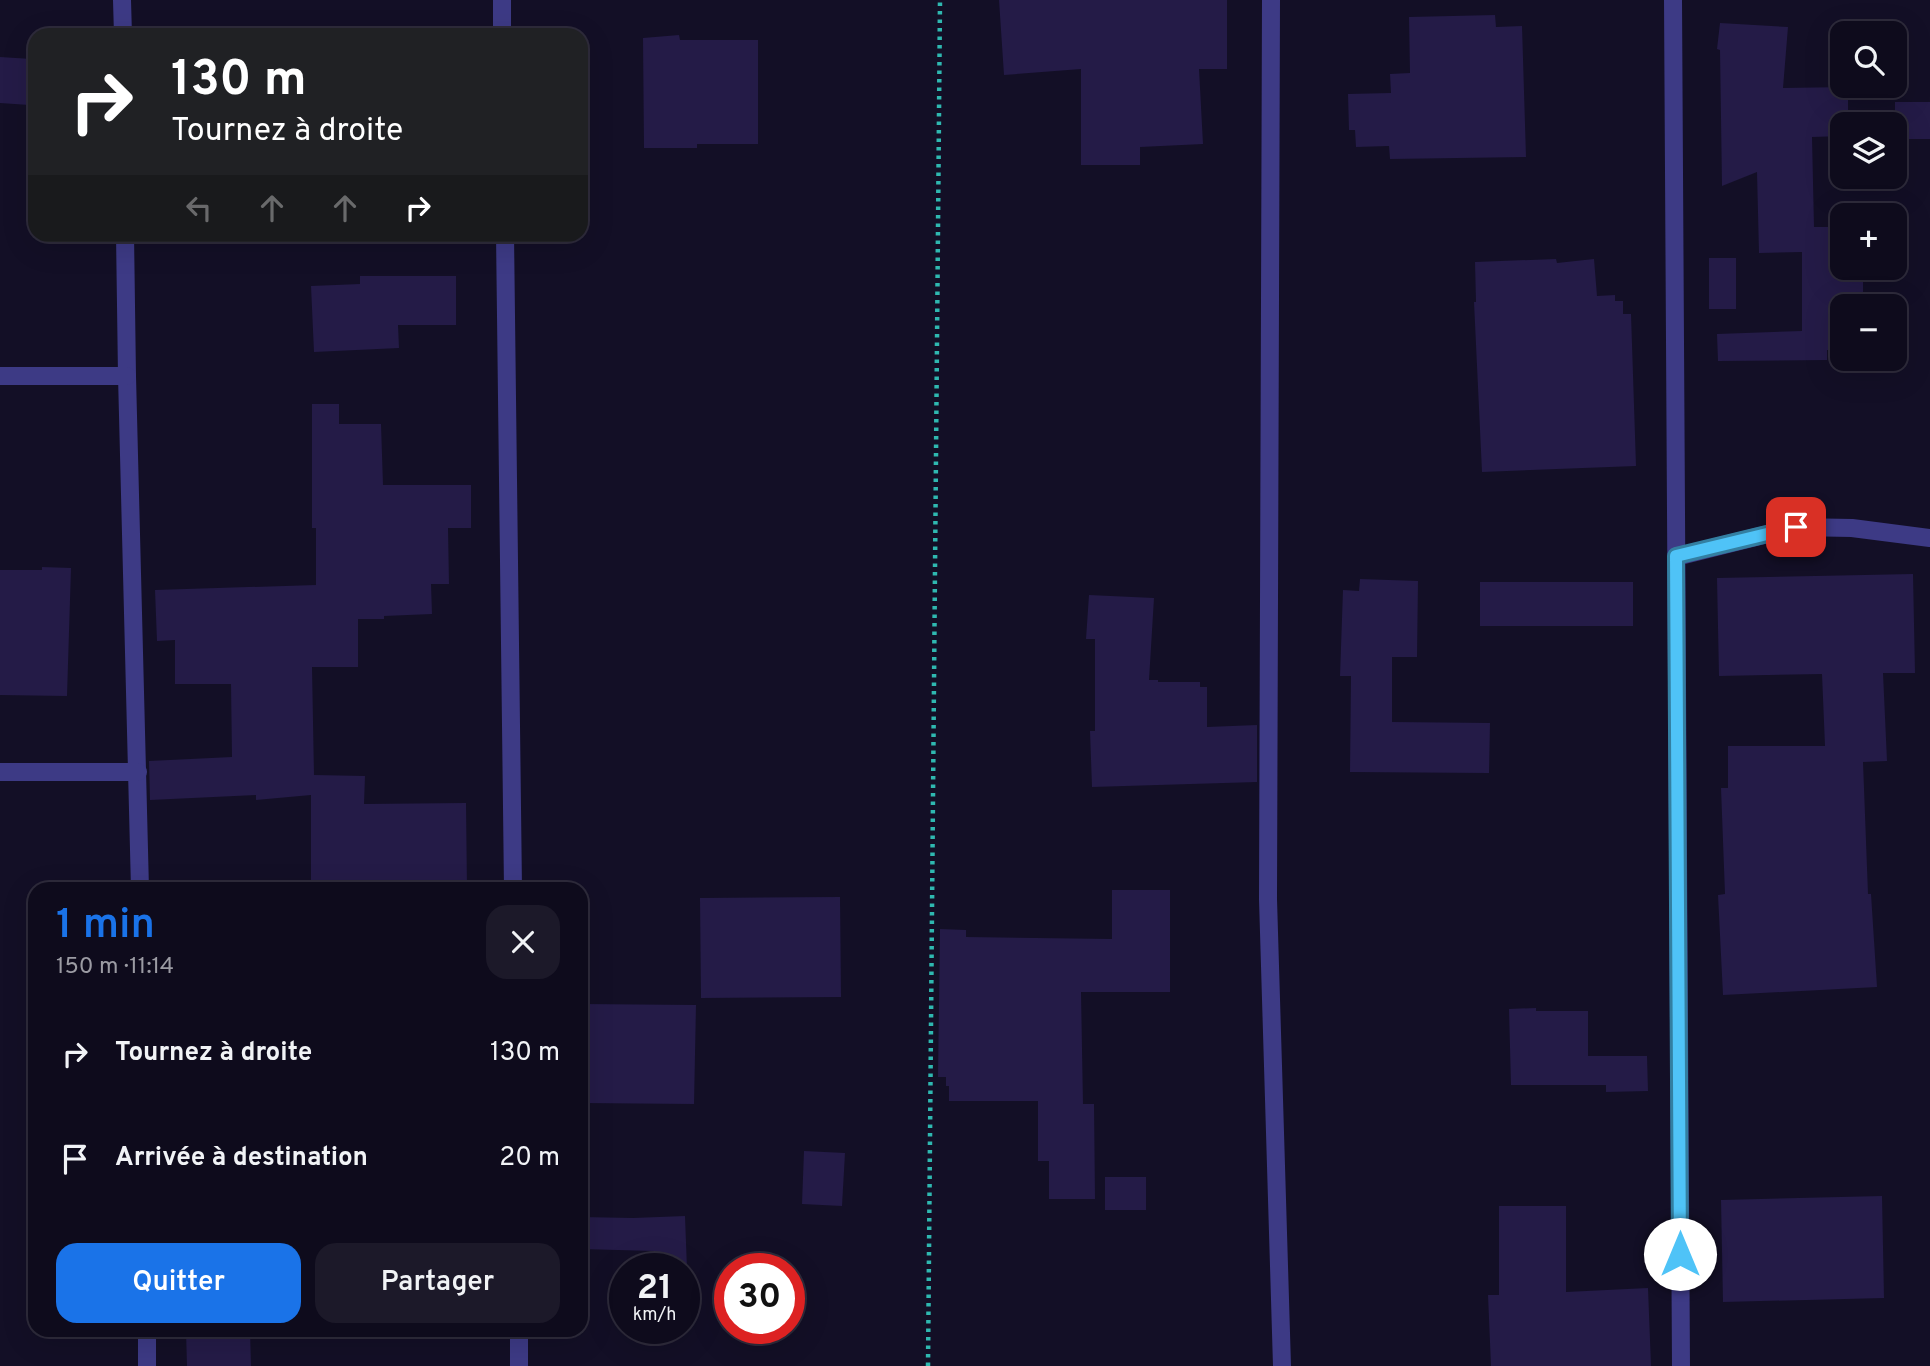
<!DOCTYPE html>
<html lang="fr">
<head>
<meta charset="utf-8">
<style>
	:root { --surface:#0e0b1c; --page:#1c1929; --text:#f1f3f6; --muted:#9b9ba3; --line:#2e2b3b; --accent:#1a73e8 }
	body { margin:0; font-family:Overpass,sans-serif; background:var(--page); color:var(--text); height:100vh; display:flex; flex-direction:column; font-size:26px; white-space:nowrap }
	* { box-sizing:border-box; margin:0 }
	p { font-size:23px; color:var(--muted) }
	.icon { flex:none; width:38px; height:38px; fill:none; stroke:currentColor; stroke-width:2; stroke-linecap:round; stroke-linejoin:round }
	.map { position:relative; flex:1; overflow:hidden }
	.side { position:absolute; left:28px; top:882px; width:560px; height:455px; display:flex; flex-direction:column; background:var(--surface); border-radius:21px; box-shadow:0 7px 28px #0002,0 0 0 2px var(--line) }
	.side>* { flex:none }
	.guide { position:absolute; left:28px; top:28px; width:560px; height:214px; border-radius:21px; box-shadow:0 7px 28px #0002,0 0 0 2px var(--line); background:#202124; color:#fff; overflow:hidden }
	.buttons { position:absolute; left:1830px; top:21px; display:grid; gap:14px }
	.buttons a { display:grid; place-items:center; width:77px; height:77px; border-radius:14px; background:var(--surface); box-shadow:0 7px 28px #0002,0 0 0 2px var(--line); font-size:35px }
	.speed { position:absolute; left:609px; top:1253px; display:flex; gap:14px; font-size:35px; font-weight:700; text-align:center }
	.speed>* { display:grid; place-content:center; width:91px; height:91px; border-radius:50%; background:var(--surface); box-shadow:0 7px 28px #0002,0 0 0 2px var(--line); line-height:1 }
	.speed small { font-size:18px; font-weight:400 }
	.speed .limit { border:10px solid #d22; background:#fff; color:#111 }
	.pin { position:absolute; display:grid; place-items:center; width:60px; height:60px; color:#fff; margin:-30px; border-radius:14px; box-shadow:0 4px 10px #0006 }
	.me { position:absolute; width:77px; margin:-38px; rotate:0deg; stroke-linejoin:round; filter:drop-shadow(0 0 5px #0008) }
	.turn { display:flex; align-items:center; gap:24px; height:147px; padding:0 28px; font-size:32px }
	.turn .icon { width:91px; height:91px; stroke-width:2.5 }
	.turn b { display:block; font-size:49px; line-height:60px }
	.lanes { display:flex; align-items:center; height:66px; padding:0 28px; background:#0003; justify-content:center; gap:35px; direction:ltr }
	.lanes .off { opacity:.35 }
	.round { display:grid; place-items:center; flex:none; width:74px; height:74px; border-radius:21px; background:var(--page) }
	.headline { display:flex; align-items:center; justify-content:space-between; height:119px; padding:0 28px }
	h1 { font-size:42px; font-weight:600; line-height:52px; color:var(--accent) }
	.primary-button { display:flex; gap:14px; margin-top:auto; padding:14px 28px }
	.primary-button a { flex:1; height:80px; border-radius:21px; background:var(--accent); color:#fff; font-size:28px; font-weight:600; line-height:80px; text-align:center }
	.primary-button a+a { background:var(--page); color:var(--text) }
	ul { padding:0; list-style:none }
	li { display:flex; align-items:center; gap:21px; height:105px; padding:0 28px }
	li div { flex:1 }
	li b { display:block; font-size:26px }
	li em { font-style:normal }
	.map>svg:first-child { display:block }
	.building { fill:#241b47 }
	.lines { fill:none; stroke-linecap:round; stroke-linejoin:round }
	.path { stroke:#2fb8b0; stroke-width:4.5; stroke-dasharray:3.5 5; stroke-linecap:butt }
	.minor { stroke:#3d3a85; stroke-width:18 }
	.route-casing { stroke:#337fa1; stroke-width:18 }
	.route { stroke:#4fc3f7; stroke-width:12 }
</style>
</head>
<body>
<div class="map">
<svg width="1930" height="1366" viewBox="0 0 1930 1366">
	<rect width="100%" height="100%" fill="#130f26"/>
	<g class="building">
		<polygon points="999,0 1227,0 1227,69 1199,69 1203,144 1140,147 1140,165 1081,165 1081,69 1004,75"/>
		<polygon points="1495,15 1496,27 1522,26 1526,157 1390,159 1389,146 1356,147 1355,130 1349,130 1348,94 1391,93 1390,74 1410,73 1409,17"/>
		<polygon points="1720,23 1788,27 1783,88 1848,87 1848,124 1843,124 1843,136 1812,137 1814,227 1843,227 1843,268 1863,268 1863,306 1843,306 1843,339 1837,339 1837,350 1827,350 1827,360 1718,361 1717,334 1802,331 1802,252 1759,253 1757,172 1722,186 1720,50 1717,49"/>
		<polygon points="679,35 680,40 758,40 758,144 697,144 697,148 644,148 643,38"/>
		<polygon points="0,57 32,59 29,105 0,103"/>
		<rect x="1895" y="102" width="35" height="37"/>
		<rect x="1709" y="258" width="27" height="51"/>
		<polygon points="1556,259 1557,263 1594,259 1597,296 1615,295 1615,301 1623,301 1623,314 1631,314 1636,466 1482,472 1474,302 1476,302 1475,262"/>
		<polygon points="360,276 456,276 456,325 398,325 399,348 314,352 311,286 360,284"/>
		<polygon points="312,404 339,404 339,424 381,424 383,485 471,485 471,528 448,528 449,584 431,584 432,614 384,616 384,619 358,619 358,667 312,667 314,775 365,776 364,804 466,803 467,889 311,889 311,795 256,800 256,795 150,800 149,761 232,757 231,684 175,684 175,640 157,641 155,590 316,585 316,528 312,528"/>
		<polygon points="42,567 71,568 67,696 0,695 0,570 42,570"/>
		<polygon points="1913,574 1915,673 1883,673 1887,761 1863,762 1868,894 1871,894 1877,987 1723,995 1718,895 1725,894 1721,788 1728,788 1728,746 1825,746 1822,674 1719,676 1717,578"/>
		<polygon points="1360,579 1418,581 1417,657 1392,657 1392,722 1490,723 1489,773 1350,772 1351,676 1340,676 1343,590 1359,591"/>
		<rect x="1480" y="582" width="153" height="44"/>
		<polygon points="1089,595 1154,598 1149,680 1158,680 1158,682 1200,682 1200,687 1207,687 1207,727 1257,725 1257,782 1092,787 1090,731 1095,731 1095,639 1086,639"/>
		<polygon points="1112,890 1170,890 1170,992 1081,992 1083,1104 1094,1104 1095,1199 1049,1199 1049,1161 1038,1161 1038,1101 949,1101 949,1086 946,1086 946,1077 938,1077 940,929 966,930 966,937 1112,939"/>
		<polygon points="840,897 841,997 701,998 700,898"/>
		<polygon points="581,1004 696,1005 694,1104 581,1103"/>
		<polygon points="1536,1008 1536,1011 1588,1011 1588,1056 1647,1056 1648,1091 1606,1092 1606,1085 1511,1085 1509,1009"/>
		<polygon points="804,1151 845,1153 842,1206 802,1204"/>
		<rect x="1105" y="1177" width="41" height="33"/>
		<polygon points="1882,1196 1884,1298 1723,1302 1721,1200"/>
		<polygon points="1499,1206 1566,1206 1566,1292 1648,1288 1651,1366 1491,1366 1488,1295 1499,1295"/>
		<polygon points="685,1216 687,1269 653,1269 654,1251 581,1249 581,1217 633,1218"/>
		<polygon points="250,1330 251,1366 187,1366 186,1331"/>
	</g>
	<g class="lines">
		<polyline class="path" points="928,1366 940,0"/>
		<g class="minor">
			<polyline points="122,0 123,35"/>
			<polyline points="502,0 502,35"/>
			<polyline points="1271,0 1268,899 1282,1366"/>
			<polyline points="1673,0 1681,1366"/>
			<polyline points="125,234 127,376 140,889"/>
			<polyline points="505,234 513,889"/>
			<polyline points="0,376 127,376"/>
			<polyline points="1676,557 1796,527 1852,528 1930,538"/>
			<polyline points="0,772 138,772"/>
			<polyline points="147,1330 147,1366"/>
			<polyline points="519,1330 519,1366"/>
		</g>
	</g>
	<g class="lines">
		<defs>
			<polyline id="route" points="1680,1254 1676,556 1796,527"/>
		</defs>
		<use href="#route" class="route-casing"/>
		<use href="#route" class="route"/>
	</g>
</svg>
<div class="buttons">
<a><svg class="icon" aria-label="search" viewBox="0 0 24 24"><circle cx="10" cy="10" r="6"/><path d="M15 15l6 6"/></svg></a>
<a><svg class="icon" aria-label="layers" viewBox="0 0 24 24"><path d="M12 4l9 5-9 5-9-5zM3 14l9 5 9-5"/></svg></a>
<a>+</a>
<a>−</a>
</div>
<div class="speed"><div>21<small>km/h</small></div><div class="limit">30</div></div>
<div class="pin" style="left:1796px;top:527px;background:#d93025"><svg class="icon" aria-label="arrive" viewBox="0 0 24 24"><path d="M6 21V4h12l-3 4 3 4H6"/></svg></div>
<svg class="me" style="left:1680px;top:1254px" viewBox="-20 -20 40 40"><circle r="19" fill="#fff"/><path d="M0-13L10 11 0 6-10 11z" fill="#4fc3f7"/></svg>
<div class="guide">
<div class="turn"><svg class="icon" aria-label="right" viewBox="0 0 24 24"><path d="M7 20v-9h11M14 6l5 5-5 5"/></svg><div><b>130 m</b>Tournez à droite</div></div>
<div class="lanes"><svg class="icon off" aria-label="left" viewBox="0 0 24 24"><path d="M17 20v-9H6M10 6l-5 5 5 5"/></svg><svg class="icon off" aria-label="ahead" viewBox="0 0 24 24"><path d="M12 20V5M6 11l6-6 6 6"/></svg><svg class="icon off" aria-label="ahead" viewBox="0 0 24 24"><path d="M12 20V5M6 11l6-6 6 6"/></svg><svg class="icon" aria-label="right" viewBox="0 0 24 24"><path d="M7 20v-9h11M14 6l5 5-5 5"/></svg></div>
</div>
<section class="side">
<div class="headline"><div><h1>1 min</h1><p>150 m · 11:14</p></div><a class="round"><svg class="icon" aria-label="close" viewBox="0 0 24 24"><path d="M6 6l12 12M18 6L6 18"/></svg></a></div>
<ul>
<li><svg class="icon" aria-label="right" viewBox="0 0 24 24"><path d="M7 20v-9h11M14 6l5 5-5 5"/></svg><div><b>Tournez à droite</b></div><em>130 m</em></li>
<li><svg class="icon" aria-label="arrive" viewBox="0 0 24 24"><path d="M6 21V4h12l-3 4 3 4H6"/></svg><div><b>Arrivée à destination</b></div><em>20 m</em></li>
</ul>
<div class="primary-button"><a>Quitter</a><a>Partager</a></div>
</section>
</div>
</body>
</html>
